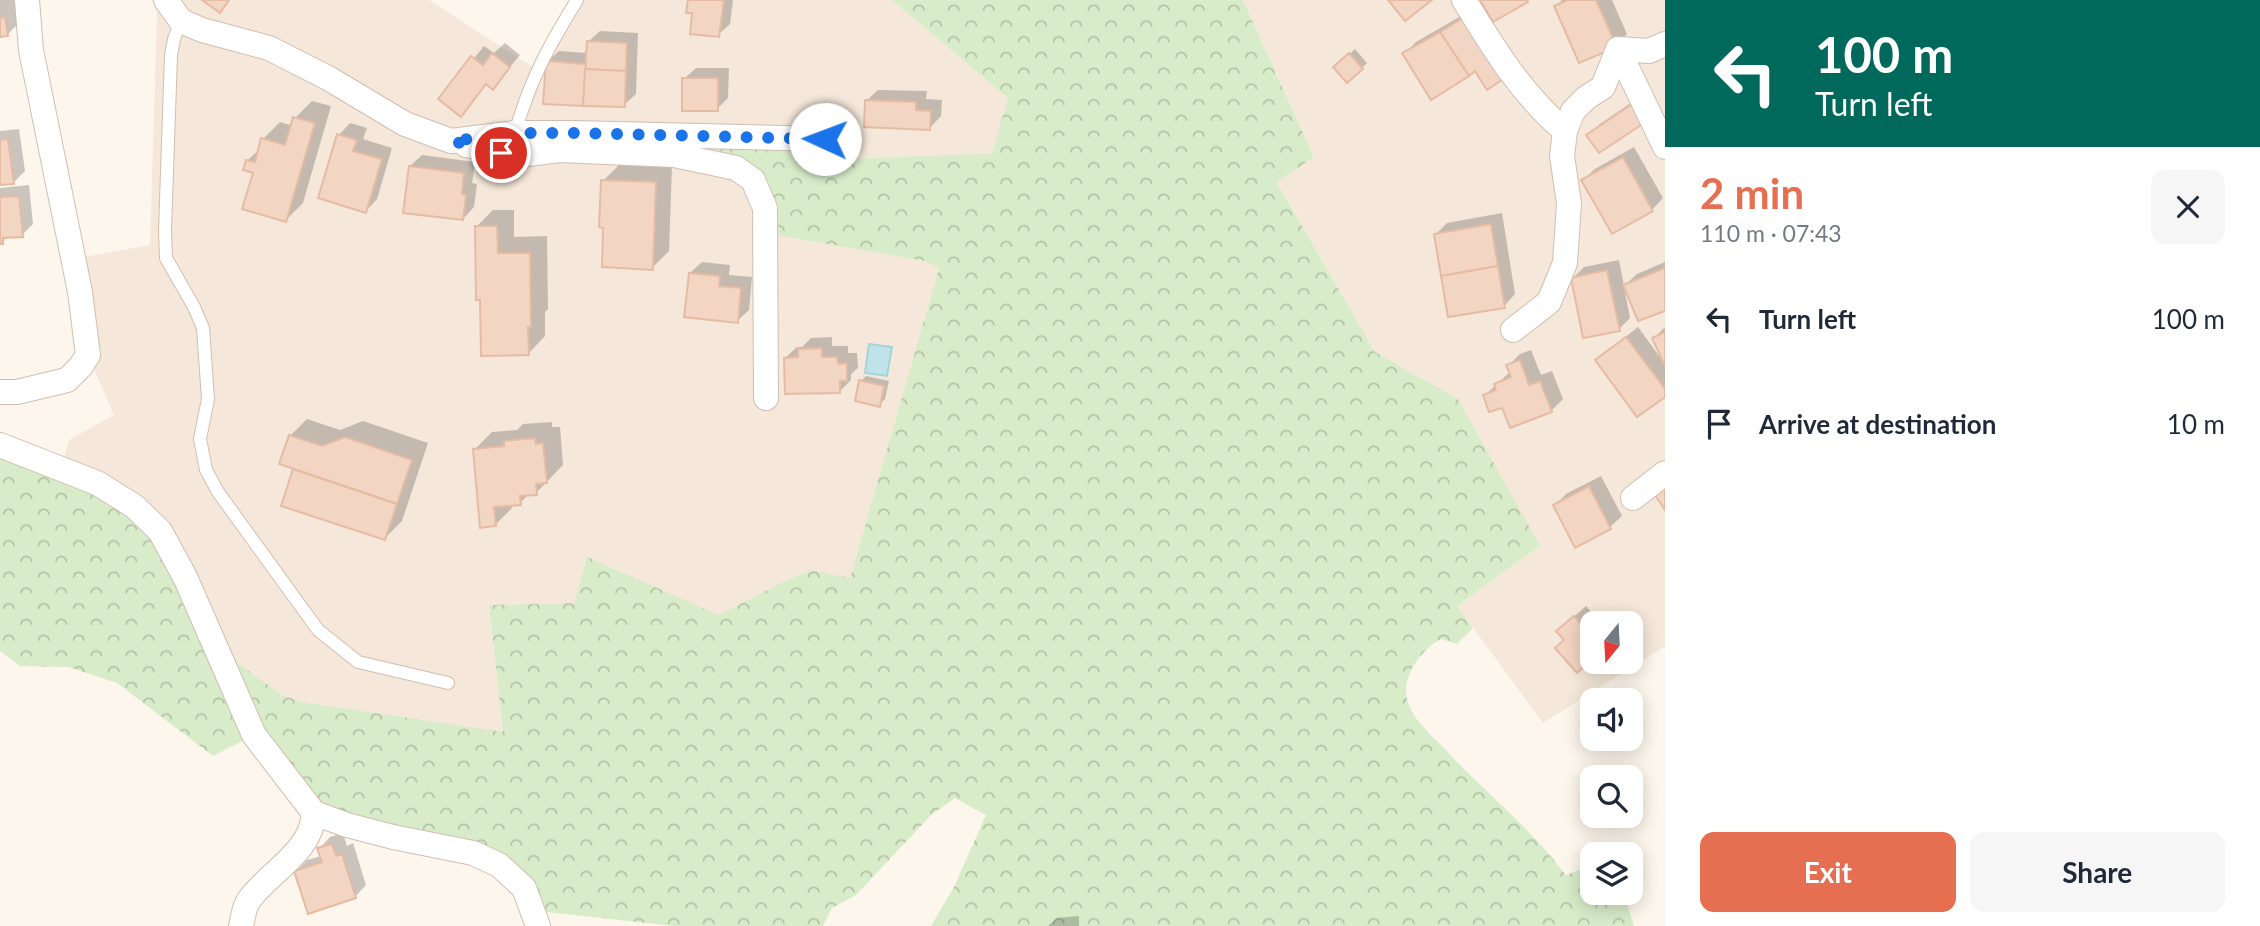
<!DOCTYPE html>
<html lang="en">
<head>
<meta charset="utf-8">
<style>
	:root { --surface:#fff; --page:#f6f6f7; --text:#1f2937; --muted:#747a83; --accent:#e76f51 }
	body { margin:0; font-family:Lato,sans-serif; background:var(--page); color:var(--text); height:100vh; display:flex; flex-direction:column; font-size:26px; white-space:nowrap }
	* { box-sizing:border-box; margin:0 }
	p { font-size:23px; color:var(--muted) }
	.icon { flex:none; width:38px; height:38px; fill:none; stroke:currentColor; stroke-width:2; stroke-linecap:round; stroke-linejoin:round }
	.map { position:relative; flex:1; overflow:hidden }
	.details { display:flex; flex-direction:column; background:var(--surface); width:595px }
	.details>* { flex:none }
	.hud { background:#00695c; color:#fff; overflow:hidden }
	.needle { width:46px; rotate:198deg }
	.controls { position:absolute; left:1580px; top:611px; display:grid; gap:14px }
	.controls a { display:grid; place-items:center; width:63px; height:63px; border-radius:14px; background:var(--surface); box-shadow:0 4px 18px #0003; font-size:35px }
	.pin { position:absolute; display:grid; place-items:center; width:60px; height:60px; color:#fff; margin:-30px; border:4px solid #fff; border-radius:50%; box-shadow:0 2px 7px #0007 }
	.me { position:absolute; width:77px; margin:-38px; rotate:272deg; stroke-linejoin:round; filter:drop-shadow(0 0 5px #0008) }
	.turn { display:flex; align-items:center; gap:24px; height:147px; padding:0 35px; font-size:32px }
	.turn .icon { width:91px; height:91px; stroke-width:2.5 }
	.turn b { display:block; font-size:49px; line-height:60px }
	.round { display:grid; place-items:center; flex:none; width:74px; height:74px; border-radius:14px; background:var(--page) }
	.headline { display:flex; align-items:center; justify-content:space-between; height:119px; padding:0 35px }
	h1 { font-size:42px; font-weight:700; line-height:52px; color:var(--accent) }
	.action { display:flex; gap:14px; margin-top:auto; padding:14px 35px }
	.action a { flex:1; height:80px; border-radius:14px; background:var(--accent); color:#fff; font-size:28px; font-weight:700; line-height:80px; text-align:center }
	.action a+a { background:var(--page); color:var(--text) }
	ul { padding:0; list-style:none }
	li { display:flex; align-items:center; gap:21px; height:105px; padding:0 35px }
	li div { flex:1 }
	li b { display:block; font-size:26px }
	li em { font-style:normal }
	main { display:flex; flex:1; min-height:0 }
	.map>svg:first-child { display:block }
	.residential { fill:#f5e8da; fill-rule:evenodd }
	.forest { fill:url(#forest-crowns) }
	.water { fill:#bfe3e8; stroke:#a5d3da; stroke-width:2 }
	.shadow { fill:#0003 }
	.building { fill:#f3d5c3; stroke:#e6bba3; stroke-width:2 }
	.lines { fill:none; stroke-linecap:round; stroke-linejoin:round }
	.service-casing { stroke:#d1beb0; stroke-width:14 }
	.minor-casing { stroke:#d1beb0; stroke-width:26 }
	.service { stroke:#fff; stroke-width:12 }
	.minor { stroke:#fff; stroke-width:24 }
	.route { stroke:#1a73e8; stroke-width:12; stroke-dasharray:0 21.6 }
</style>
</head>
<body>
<main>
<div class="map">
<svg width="1665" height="926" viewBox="0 0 1665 926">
	<defs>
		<pattern id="forest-crowns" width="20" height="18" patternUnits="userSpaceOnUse" patternTransform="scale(1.75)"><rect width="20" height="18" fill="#d8ecc9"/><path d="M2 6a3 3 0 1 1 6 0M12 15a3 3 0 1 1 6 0" fill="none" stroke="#b4c2a5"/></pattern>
	</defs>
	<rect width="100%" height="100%" fill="#fdf6ec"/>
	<g class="residential">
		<polygon points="152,0 429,0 533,67 571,0 892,0 1009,98 993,153 824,160 825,140 731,136 939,268 850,578 811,570 783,582 719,616 587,557 574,603 489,606 503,733 301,702 282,695 217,648 61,469 69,440 114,415 88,355 73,259 150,245 157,12"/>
		<path d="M 1243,0 L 1665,0 L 1665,646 L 1543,723 L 1457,606 L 1539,547 L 1458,399 L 1375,352 L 1277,181 L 1314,156 ZM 1592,623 L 1631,623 L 1631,662 L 1592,662 Z"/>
	</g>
	<path class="forest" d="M 892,0 L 1243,0 L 1314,157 L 1277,182 L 1375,352 L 1458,399 L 1540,546 L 1457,606 L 1473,628 L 1457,644 L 1441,639 C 1420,650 1398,680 1409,705 C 1415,721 1431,735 1443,747 C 1483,791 1530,827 1566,875 L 1592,865 L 1592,892 L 1624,893 L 1634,926 L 931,926 L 954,887 L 986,815 L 955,798 L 931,815 L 856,895 L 832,908 L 823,926 L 674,926 L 547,912 L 536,919 L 499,865 L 314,813 L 254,735 L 213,756 L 117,683 L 68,667 L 20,666 L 0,651 L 0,445 L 134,506 L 217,648 L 282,695 L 302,702 L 503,732 L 489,605 L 574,603 L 587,557 L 719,615 L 783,582 L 811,570 L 850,578 L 939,268 L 925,261 L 765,233 L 753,180 L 674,155 L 680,136 L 825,139 L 825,160 L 992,153 L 1008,98 Z"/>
	<polygon class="water" points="869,344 892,347 887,376 865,373"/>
	<g class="shadow">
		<polygon points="0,0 14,0 19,23 8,34 0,35"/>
		<polygon points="689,0 733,0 730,24 718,35"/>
		<polygon points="1562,0 1612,0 1627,34 1616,46 1556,6"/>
		<polygon points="1475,8 1476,69 1405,54 1416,42"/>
		<polygon points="600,31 638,33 636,94 624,105 547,62 559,51 588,53 588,42"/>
		<polygon points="505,43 520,55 493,87 487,83 460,114 441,99 484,46 494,53"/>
		<polygon points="1355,49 1367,63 1362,68 1341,62"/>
		<polygon points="696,68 729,68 728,98 717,109 684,79"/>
		<polygon points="878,90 927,91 926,99 942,100 941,116 930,128 866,101"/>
		<polygon points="1647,92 1658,108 1589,135 1600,124"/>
		<polygon points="312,101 331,106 303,203 286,220 248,160 261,148 263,139 280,122 293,126 295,118"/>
		<polygon points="350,123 367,128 363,139 392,148 377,199 366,211 339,135"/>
		<polygon points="19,129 25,171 14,182 0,184 0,131"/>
		<polygon points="1634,147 1663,198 1652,210 1583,180 1595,169"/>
		<polygon points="422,155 475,162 472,183 477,184 474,207 463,219 410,166"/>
		<polygon points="620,164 672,166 669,251 652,268 603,181"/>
		<polygon points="29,185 33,224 22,235 9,236 0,243 0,188"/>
		<polygon points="493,210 514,210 514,237 547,236 548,309 545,312 545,336 528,354 476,227"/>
		<polygon points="1502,213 1515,294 1504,306 1436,234 1447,223"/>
		<polygon points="1619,260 1624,286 1637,274 1665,262 1665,309 1624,287 1630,318 1619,329 1573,278 1584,267"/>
		<polygon points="702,262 730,265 729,275 752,277 749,310 737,321 690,273"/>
		<polygon points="1638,327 1662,360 1654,338 1665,327 1665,395 1597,360"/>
		<polygon points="832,337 832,346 848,346 848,353 857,353 858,368 851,374 851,380 840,391 785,358 797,347 802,347 811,338"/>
		<polygon points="1531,350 1541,375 1552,371 1563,399 1551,411 1503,406 1485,395 1511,371 1508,366 1520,354"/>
		<polygon points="866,376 889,381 885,399 879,405 861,381"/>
		<polygon points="307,419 340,430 363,421 428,443 402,521 385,538 283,504 295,468 290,436"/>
		<polygon points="552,422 552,427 560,427 563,465 536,493 529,494 520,503 511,504 512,508 495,525 475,449 492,432 517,430 523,424"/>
		<polygon points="1601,476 1622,516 1610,527 1576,545 1555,506 1566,494"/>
		<polygon points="1586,606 1601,623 1592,623 1592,657 1577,670 1566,640 1558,631"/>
		<polygon points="343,833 347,846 353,843 366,885 355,897 296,872 307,860 321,856 319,849 330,837"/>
		<polygon points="1079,916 1079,926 1048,926 1057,918"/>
	</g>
	<g class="building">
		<polygon points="202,0 229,0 220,13"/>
		<polygon points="688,0 724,0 719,37 690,34 692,13 686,13"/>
		<polygon points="1388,0 1432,0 1405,21"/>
		<polygon points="1480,0 1527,0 1528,2 1493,22"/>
		<polygon points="1568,0 1596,0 1617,47 1579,63 1554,6"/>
		<polygon points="5,17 8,36 0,37 0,18"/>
		<polygon points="1463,18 1503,79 1487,90 1475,71 1469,76 1440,32"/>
		<polygon points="1440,32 1469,76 1431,100 1402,53"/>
		<polygon points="587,41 627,43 626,71 585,69"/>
		<polygon points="492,53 510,67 493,90 486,84 461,117 438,99 471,56 483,65"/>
		<polygon points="1349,53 1363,69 1347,83 1333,67"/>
		<polygon points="546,61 586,64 583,106 543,104"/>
		<polygon points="585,69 626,71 625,107 583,106"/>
		<rect x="682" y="78" width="36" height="33"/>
		<polygon points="865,100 916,102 916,110 931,111 930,130 864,127"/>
		<polygon points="1635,102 1647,121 1599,153 1586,135"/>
		<polygon points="293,117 315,123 286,222 242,209 253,173 243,170 246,160 255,162 261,138 285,145"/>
		<polygon points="337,134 357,140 353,151 382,159 366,213 318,198"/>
		<polygon points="8,139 14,184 0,185 0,140"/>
		<polygon points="1623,157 1653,211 1612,234 1581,180"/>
		<polygon points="409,166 464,173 462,194 466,195 463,220 403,213"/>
		<polygon points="601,180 656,182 653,270 602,267 603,228 599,227"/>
		<polygon points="19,196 23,237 3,238 3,244 0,244 0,197"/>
		<polygon points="1491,224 1498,266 1441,276 1434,234"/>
		<polygon points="475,226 497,226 498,253 530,253 531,327 528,327 529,355 481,356 480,300 476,300"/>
		<polygon points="1498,266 1505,308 1448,317 1441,276"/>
		<polygon points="1665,268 1665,311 1638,321 1623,285"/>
		<polygon points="1607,270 1620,331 1583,338 1571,278"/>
		<polygon points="689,273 720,276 719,286 741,288 738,323 684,317"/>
		<polygon points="1665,332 1665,366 1652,338"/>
		<polygon points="1626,337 1665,389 1665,397 1637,417 1595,360"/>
		<polygon points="822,348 822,357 837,357 838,364 847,363 847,381 840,381 840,393 785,394 784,358 798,357 798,349"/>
		<polygon points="1520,360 1529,385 1540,381 1552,412 1510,428 1502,408 1489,412 1483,395 1496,390 1494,384 1511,377 1506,365"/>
		<polygon points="859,380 884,386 880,407 855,401"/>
		<polygon points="289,435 322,446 345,437 412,460 397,504 279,464"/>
		<polygon points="535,438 536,444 543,443 547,483 536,484 537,495 520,496 521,505 494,507 496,526 480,528 473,449 504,446 504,441"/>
		<polygon points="293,469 397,504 385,540 281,506"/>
		<polygon points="1665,484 1665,510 1653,492"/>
		<polygon points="1589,486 1611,529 1575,548 1553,505"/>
		<polygon points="1574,616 1592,637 1592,659 1577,673 1555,648 1564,640 1556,631"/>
		<polygon points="332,844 336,856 342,854 356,898 308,914 294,871 322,862 317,848"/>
	</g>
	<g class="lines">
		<defs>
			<g id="service">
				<polyline points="181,21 174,39 171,55 165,230 166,258 194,307 203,328 208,399 200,439 206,470 218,492 318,630 358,662 448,683"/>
				<path d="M 515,133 C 530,80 548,47 577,0"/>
			</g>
			<g id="minor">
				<polyline points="166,0 181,21 202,30 269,48 328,78 405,124 451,141 515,133 574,133 825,139"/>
				<path d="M 1464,0 C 1493,47 1521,94 1565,131"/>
				<polyline points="1618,49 1665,147"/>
				<polyline points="466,145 519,155 560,150 674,155 736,168 753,180 765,208 766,398"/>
				<polyline points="1513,330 1549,302 1565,263 1569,203 1562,156 1565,131 1573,111 1586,98 1603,87 1618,49 1649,51 1665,44"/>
				<polyline points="0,392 17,392 67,380 81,366 88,355 80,292 31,50 27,0"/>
				<polyline points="0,445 97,483 134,506 160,531 185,577 254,735 314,813 347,825 393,837 473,853 499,865 524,888 538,926"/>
				<polyline points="1633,498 1665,473"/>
				<path d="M 241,926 C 243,918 244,906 249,900 C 269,872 312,852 314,813"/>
			</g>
		</defs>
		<use href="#service" class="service-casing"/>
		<use href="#minor" class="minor-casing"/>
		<use href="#service" class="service"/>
		<use href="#minor" class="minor"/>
	</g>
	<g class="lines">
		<polyline class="route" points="501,153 452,141 515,133 574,133 825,139"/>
	</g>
</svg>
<div class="controls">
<a><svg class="needle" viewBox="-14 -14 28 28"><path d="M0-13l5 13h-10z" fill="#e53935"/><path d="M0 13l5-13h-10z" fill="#747a83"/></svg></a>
<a><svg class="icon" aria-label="sound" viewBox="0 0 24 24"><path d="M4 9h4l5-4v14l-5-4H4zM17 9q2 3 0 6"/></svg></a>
<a><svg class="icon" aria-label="search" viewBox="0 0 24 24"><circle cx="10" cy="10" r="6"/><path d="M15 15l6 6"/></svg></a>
<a><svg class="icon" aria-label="layers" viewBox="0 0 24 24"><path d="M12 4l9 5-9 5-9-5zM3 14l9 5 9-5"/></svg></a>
</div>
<div class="pin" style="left:501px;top:153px;background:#d93025"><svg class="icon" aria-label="arrive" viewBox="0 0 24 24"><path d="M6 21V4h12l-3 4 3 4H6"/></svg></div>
<svg class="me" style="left:825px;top:139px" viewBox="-20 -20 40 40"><circle r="19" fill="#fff"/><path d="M0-13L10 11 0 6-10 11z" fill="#1a73e8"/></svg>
</div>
<section class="details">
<div class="hud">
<div class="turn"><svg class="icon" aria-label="left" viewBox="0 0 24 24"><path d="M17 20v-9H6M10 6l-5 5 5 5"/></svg><div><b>100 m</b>Turn left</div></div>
</div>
<div class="headline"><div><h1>2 min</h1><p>110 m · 07:43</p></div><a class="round"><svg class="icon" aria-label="close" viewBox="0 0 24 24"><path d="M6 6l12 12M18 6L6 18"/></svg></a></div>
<ul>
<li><svg class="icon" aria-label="left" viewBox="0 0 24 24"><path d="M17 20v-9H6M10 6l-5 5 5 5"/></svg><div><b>Turn left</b></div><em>100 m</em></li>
<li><svg class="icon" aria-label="arrive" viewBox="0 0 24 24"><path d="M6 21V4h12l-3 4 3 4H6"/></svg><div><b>Arrive at destination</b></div><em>10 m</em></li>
</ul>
<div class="action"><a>Exit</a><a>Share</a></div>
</section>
</main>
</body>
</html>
